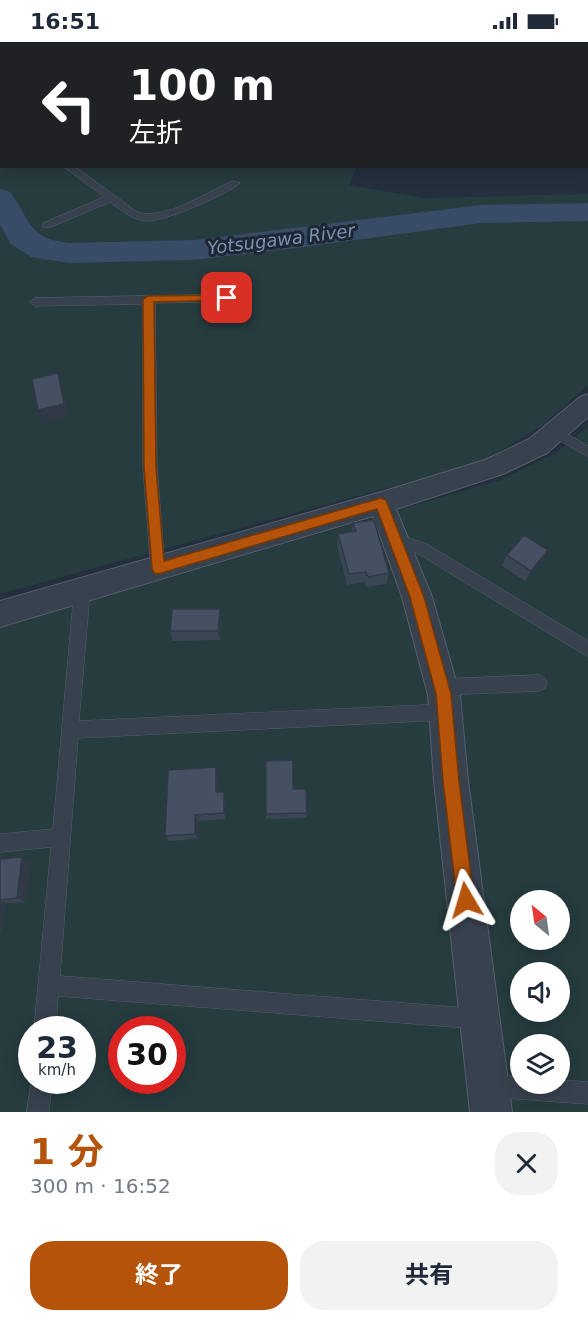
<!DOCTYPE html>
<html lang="ja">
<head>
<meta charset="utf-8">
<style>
	:root { --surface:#fff; --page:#f2f2f3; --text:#1f2937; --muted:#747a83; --accent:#b45309 }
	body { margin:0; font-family:"DejaVu Sans","Noto Sans JP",sans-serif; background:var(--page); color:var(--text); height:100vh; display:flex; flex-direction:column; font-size:22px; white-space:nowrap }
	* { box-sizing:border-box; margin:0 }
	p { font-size:20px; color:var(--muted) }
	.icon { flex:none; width:33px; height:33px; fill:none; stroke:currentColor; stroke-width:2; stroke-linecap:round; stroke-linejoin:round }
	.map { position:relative; height:1070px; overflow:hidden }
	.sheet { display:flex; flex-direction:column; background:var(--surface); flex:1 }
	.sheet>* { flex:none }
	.top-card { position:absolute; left:0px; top:0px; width:588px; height:126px; box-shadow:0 3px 15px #0003; background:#202124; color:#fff; overflow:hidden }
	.needle { width:39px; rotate:331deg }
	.fabs { position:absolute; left:510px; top:848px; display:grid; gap:12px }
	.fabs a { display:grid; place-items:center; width:60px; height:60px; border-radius:50%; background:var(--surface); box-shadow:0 3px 15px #0003; font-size:30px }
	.speed { position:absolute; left:18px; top:974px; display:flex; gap:12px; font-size:30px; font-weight:700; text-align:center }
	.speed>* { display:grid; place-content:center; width:78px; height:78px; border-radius:50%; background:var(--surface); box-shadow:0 3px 15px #0003; line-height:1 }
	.speed small { font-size:15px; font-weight:400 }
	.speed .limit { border:9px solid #d22; background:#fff; color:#111 }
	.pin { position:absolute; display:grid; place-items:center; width:51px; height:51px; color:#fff; margin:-26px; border-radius:12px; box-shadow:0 3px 9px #0006 }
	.me { position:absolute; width:66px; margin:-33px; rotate:353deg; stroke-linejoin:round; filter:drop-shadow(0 0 4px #0008) }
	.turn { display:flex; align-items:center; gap:21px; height:126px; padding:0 30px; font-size:27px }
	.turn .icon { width:78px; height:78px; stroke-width:2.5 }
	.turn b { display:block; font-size:42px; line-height:51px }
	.round { display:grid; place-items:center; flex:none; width:63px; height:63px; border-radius:24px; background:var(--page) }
	.overview { display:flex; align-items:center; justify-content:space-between; height:102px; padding:0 30px }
	h1 { font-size:36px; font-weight:700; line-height:45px; color:var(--accent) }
	.cta { display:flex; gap:12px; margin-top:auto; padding:12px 30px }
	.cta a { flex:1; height:69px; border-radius:24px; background:var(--accent); color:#fff; font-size:24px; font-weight:700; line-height:69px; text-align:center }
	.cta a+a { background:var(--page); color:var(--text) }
	.status { display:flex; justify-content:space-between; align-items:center; height:42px; padding:0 30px; background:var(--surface); direction:ltr }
	.status svg { height:16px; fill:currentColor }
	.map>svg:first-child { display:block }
	.green { fill:#263c3f; fill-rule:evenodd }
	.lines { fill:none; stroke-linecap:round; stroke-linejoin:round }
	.river { fill:#394c67; fill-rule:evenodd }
	.lane-casing { stroke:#565f6c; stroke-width:1 }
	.street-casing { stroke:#565f6c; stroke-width:2 }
	.lane { fill:#38414e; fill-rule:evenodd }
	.street { fill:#38414e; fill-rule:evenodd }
	.wall { fill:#3b4654 }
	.shaded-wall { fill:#303945 }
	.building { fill:#455162; stroke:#303945; stroke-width:1.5 }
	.route { fill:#b45309; stroke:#753606; stroke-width:1.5 }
	.labels { text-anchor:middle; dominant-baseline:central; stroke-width:6; stroke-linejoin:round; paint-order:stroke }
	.far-water-label { font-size:18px; font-style:italic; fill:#7c92b1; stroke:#1d2633 }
</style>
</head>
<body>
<div class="status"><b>16:51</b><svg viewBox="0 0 49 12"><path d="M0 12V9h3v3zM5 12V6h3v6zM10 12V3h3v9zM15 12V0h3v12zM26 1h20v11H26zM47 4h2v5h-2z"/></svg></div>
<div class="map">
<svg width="588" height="1070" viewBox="0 0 588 1070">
	<rect width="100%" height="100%" fill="#242f3e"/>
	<g class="green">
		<polygon points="0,0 588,0 588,59 586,2 2,2 2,124 357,124 349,143 423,156 588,152 588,343 543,383 481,420 0,552"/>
		<path d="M 588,384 L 588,1070 L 0,1070 L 0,586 L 500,438 L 556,411 ZM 520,858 L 560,858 L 560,897 L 520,897 ZM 520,930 L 560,930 L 560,969 L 520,969 ZM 32,987 L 82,987 L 82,1038 L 32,1038 ZM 122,987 L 172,987 L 172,1038 L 122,1038 ZM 520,1002 L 560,1002 L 560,1041 L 520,1041 Z"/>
	</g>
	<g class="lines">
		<path class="river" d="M 0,147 L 10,150 C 31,179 29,197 69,201 L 194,198 L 481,163 L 588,161 L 588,179 L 481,181 L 304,205 L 194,218 L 69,221 L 31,215 L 11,202 L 0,183 Z"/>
		<defs>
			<g id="lane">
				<polygon points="406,0 423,2 407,2"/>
				<polygon points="499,0 507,0 498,2"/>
				<rect x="586" y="25" width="2" height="4"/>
				<polygon points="0,74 2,75 2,81 0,80"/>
				<path d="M 63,124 L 74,124 L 137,170 C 164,179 206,151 232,139 L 240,141 C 226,153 164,180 146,179 C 132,178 121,168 110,160 L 51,185 L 43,185 L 43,181 L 104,155 Z"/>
				<polygon points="247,252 251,253 251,259 155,261 157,426 165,527 163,531 158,533 153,531 151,527 143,426 143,262 35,264 29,260 35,256"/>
				<polygon points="555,385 588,404 588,415 550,393 548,390"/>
				<polygon points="396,492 427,502 588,599 588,615 417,511 391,502 389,498 391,494"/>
				<polygon points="82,542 87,544 90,549 79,679 445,662 451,664 453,670 451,676 445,678 78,696 60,934 480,967 487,970 490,977 487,984 480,987 58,954 56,987 34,987 51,805 0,810 0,792 53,787 74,549 77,544"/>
				<polygon points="539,633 545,636 547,641 545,646 539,649 442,653 436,650 434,645 436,640 442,637"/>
				<polygon points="489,1033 520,1035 520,1041 560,1041 560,1038 588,1040 588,1062 489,1055 481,1052 478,1044 481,1036"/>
				<polygon points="32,1035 32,1038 52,1038 49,1070 27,1070"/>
			</g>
			<g id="street">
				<polygon points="100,0 118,0 99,2"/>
				<polygon points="2,32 2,42 0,43 0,33"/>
				<polygon points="588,352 588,375 547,411 503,432 396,467 432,555 460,653 468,739 512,1070 470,1070 434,739 428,653 402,555 373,474 0,585 0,559 381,450 485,418 529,397 580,355"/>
			</g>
		</defs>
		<use href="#lane" class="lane-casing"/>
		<use href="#street" class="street-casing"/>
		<use href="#lane" class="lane"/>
		<use href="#street" class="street"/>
	</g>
	<g class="wall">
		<polygon points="353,481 389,531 386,542 366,545 365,540 347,543 337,504 338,492 352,490"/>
		<polygon points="507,513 542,519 525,539 502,524"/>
		<polygon points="220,567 221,577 220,598 173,599 170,589"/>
		<polygon points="218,732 218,750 226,756 226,777 198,779 198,797 169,799 165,794"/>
		<polygon points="293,747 307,771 306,776 266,777 266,772"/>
		<polygon points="0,817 31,820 26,860 6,861 2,890 0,890"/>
	</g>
	<g class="shaded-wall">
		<polygon points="58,331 62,344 69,375 44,381 38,368"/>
		<polygon points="548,508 542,519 525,539 531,529"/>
		<polygon points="220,567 221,577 220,598 218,589"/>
		<polygon points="216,725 218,732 218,757 216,750"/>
		<polygon points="224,750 226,756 226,777 224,771"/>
		<polygon points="195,773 198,779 198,797 195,792"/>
		<polygon points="22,815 31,820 26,860 17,856"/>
		<polygon points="0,859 6,861 2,890 0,889"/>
	</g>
	<g class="building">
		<polygon points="58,331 64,362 38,368 32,337"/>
		<polygon points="374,478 389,531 368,535 366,530 349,532 338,492 356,489 353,481"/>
		<polygon points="524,493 548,508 531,529 507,513"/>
		<polygon points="172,567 220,567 218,589 170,589"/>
		<polygon points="293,718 293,747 306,747 307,771 266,772 266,719"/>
		<polygon points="216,725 216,750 224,750 224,771 195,773 195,792 165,794 168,728"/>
		<polygon points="22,815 17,856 0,858 0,817"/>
	</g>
	<polygon class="route" points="227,253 231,253 231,258 154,260 156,426 164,519 381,456 386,458 424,555 451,652 459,739 474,858 472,864 466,867 459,864 457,858 443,739 436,652 410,555 377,467 158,532 154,531 152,526 144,426 143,257 148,254"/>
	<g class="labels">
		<g class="far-water-label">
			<text transform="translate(281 197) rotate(-7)">Yotsugawa River</text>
		</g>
	</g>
</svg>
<div class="fabs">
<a><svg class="needle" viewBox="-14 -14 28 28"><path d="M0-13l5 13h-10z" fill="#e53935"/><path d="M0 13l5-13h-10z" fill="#747a83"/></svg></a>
<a><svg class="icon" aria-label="sound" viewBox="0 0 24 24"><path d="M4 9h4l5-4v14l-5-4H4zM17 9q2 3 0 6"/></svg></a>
<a><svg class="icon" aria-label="layers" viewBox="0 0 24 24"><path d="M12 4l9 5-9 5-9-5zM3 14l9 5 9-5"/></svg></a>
</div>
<div class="speed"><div>23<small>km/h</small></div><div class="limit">30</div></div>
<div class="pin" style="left:227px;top:256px;background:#d93025"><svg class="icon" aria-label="arrive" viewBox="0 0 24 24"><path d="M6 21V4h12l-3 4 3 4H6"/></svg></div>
<svg class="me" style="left:466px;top:858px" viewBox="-20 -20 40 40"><path d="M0-17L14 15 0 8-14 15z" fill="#b45309" stroke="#fff" stroke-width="4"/></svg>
<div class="top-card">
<div class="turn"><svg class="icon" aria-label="left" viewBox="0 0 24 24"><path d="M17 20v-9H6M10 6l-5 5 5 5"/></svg><div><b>100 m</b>左折</div></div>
</div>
</div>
<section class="sheet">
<div class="overview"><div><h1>1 分</h1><p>300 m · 16:52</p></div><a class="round"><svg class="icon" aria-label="close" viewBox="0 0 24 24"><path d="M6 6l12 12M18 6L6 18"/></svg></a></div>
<div class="cta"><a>終了</a><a>共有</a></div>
</section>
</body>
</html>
